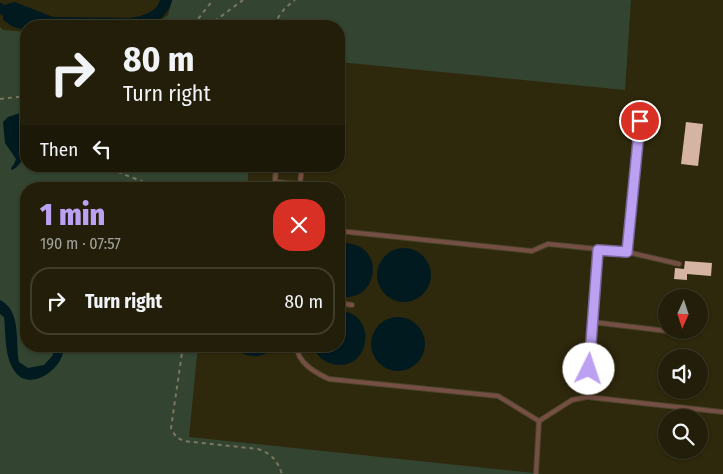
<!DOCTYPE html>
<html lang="en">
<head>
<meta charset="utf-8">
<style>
	:root { --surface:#221e09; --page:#2e2b17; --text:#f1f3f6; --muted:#a2a29c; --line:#3f3c2a; --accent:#bca0f2 }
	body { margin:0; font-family:"Fira Sans Condensed",sans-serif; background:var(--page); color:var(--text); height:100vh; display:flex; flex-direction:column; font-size:19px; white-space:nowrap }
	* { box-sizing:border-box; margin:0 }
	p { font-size:16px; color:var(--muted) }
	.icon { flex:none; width:28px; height:28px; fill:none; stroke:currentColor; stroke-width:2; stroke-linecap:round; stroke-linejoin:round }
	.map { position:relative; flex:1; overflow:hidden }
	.sheet { position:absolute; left:20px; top:182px; width:325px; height:170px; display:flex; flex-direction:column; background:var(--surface); border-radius:20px; box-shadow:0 1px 4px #0004,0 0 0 1px var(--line) }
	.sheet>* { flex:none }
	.hud { position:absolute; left:20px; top:20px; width:325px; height:152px; border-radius:20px; box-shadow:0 1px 4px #0004,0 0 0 1px var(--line); background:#221e09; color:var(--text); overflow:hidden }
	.needle { width:32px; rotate:183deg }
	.fabs { position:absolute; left:658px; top:289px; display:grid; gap:10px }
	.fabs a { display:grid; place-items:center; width:50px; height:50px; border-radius:50%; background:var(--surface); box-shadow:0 1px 4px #0004,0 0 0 1px var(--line); font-size:25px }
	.pin { position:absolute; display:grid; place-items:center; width:42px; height:42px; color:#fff; margin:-21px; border:2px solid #fff; border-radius:50%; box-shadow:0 1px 5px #0007 }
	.me { position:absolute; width:55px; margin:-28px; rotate:4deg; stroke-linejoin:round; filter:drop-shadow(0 0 4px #0008) }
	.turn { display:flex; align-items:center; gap:18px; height:105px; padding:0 20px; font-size:22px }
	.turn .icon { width:65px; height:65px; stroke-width:2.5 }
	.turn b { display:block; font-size:35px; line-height:42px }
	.then { display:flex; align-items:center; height:48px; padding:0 20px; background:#0003; gap:10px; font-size:19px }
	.round { display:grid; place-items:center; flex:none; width:52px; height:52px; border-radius:20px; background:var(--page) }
	.head { display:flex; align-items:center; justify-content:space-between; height:85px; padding:0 20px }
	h1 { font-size:30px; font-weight:800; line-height:38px; color:var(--accent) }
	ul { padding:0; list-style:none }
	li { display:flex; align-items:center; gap:15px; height:68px; margin:0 10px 8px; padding:0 10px; border:2px solid var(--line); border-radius:20px }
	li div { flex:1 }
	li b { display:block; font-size:19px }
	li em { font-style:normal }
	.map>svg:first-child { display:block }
	.green { fill:#334431 }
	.water { fill:#001a20 }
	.building { fill:#d5b4a4 }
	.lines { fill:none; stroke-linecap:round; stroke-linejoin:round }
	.lane-casing { stroke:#494429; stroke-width:6 }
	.path { stroke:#7b775f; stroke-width:2; stroke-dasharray:4 4; stroke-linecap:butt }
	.lane { stroke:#754e44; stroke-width:4 }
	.route-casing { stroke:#7a689d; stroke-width:12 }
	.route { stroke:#bca0f2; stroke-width:9 }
</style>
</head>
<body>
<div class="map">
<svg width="723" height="474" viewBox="0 0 723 474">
	<rect width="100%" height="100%" fill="#2e280c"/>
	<g class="green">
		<polygon points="172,0 631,0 625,90 339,62 339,26 153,26 168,15"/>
		<polygon points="0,27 3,30 26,32 26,166 249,166 247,189 26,189 26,346 198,346 189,437 543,474 0,474"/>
	</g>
	<g class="water">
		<path d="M 160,0 L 172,0 C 170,12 161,18 152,26 L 26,26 L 26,30 L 13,27 L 3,20 L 3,16 L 0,14 L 0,2 L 4,5 L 15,2 L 53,17 L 130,18 C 142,16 156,13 160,0 Z"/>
		<path d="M 26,111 C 26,130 32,160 12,170 L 11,168 L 14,164 L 16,159 L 5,143 L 3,122 L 8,117 Z"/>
		<path d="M 344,243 C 388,244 378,305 339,296 L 339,244 Z"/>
		<circle cx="404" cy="275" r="27"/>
		<path d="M 0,300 C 22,311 15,342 19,362 L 28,368 L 44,365 L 53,355 L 53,346 L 64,346 C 64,370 30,391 16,373 C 4,358 6,335 4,317 L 0,314 Z"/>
		<path d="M 339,311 C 379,312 371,373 333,364 C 323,362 316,355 313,346 L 339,346 Z"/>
		<circle cx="398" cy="344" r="27"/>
		<path d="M 233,346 L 275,346 C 263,360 245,359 233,346 Z"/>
	</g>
	<g class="building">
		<polygon points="686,122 703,124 698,166 681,164"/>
		<polygon points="685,261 712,263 711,276 687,274 687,280 674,279 675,268 684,269"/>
	</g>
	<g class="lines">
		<defs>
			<g id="lane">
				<polyline points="276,166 275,182 300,184 304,189"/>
				<polyline points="300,184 302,166"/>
				<polyline points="339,231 532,251 548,244 627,252 679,264"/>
				<polyline points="627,252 641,121"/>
				<polyline points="339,303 352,305"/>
				<polyline points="592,322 667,331"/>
				<path d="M 297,346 C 297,363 316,373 329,379 L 498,396 L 539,421 L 572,400 L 587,397 L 598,250"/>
				<polyline points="587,397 723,412"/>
				<polyline points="536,474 539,421"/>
			</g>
		</defs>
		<use href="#lane" class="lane-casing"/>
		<g class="path">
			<polyline points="273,25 285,8 295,0"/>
			<polyline points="195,26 198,19 213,0"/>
			<polyline points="208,26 243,0"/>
			<polyline points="0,99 26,96"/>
			<polyline points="103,166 161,189"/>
			<path d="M 183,346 L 171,428 L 176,437 L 184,441 L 258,449 C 272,454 277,460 282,474"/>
		</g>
		<use href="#lane" class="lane"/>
	</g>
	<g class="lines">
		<defs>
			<polyline id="route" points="589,369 598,250 627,252 640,121"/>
		</defs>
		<use href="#route" class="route-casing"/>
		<use href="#route" class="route"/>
	</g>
</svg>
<div class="fabs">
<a><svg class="needle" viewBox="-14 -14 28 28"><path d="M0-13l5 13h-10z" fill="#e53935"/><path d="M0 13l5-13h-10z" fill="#a2a29c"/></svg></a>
<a><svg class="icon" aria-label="sound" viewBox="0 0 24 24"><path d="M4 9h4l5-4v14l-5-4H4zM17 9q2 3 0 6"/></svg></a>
<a><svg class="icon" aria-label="search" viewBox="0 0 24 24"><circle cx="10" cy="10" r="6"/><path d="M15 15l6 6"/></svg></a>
</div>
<div class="pin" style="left:640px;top:121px;background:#d93025"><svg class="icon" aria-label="arrive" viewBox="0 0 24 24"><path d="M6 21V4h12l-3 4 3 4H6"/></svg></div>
<svg class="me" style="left:589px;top:369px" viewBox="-20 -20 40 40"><circle r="19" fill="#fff"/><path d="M0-13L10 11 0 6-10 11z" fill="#bca0f2"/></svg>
<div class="hud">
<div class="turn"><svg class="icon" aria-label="right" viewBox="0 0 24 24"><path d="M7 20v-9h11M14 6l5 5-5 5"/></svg><div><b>80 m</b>Turn right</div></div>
<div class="then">Then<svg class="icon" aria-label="left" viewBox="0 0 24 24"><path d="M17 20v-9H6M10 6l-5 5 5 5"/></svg></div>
</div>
<section class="sheet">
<div class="head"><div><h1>1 min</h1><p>190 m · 07:57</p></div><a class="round" style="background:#d93025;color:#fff"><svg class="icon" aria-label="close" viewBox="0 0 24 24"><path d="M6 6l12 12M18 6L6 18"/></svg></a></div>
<ul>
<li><svg class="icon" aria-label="right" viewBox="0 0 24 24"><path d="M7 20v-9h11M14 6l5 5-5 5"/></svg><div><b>Turn right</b></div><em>80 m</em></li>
</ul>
</section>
</div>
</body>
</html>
